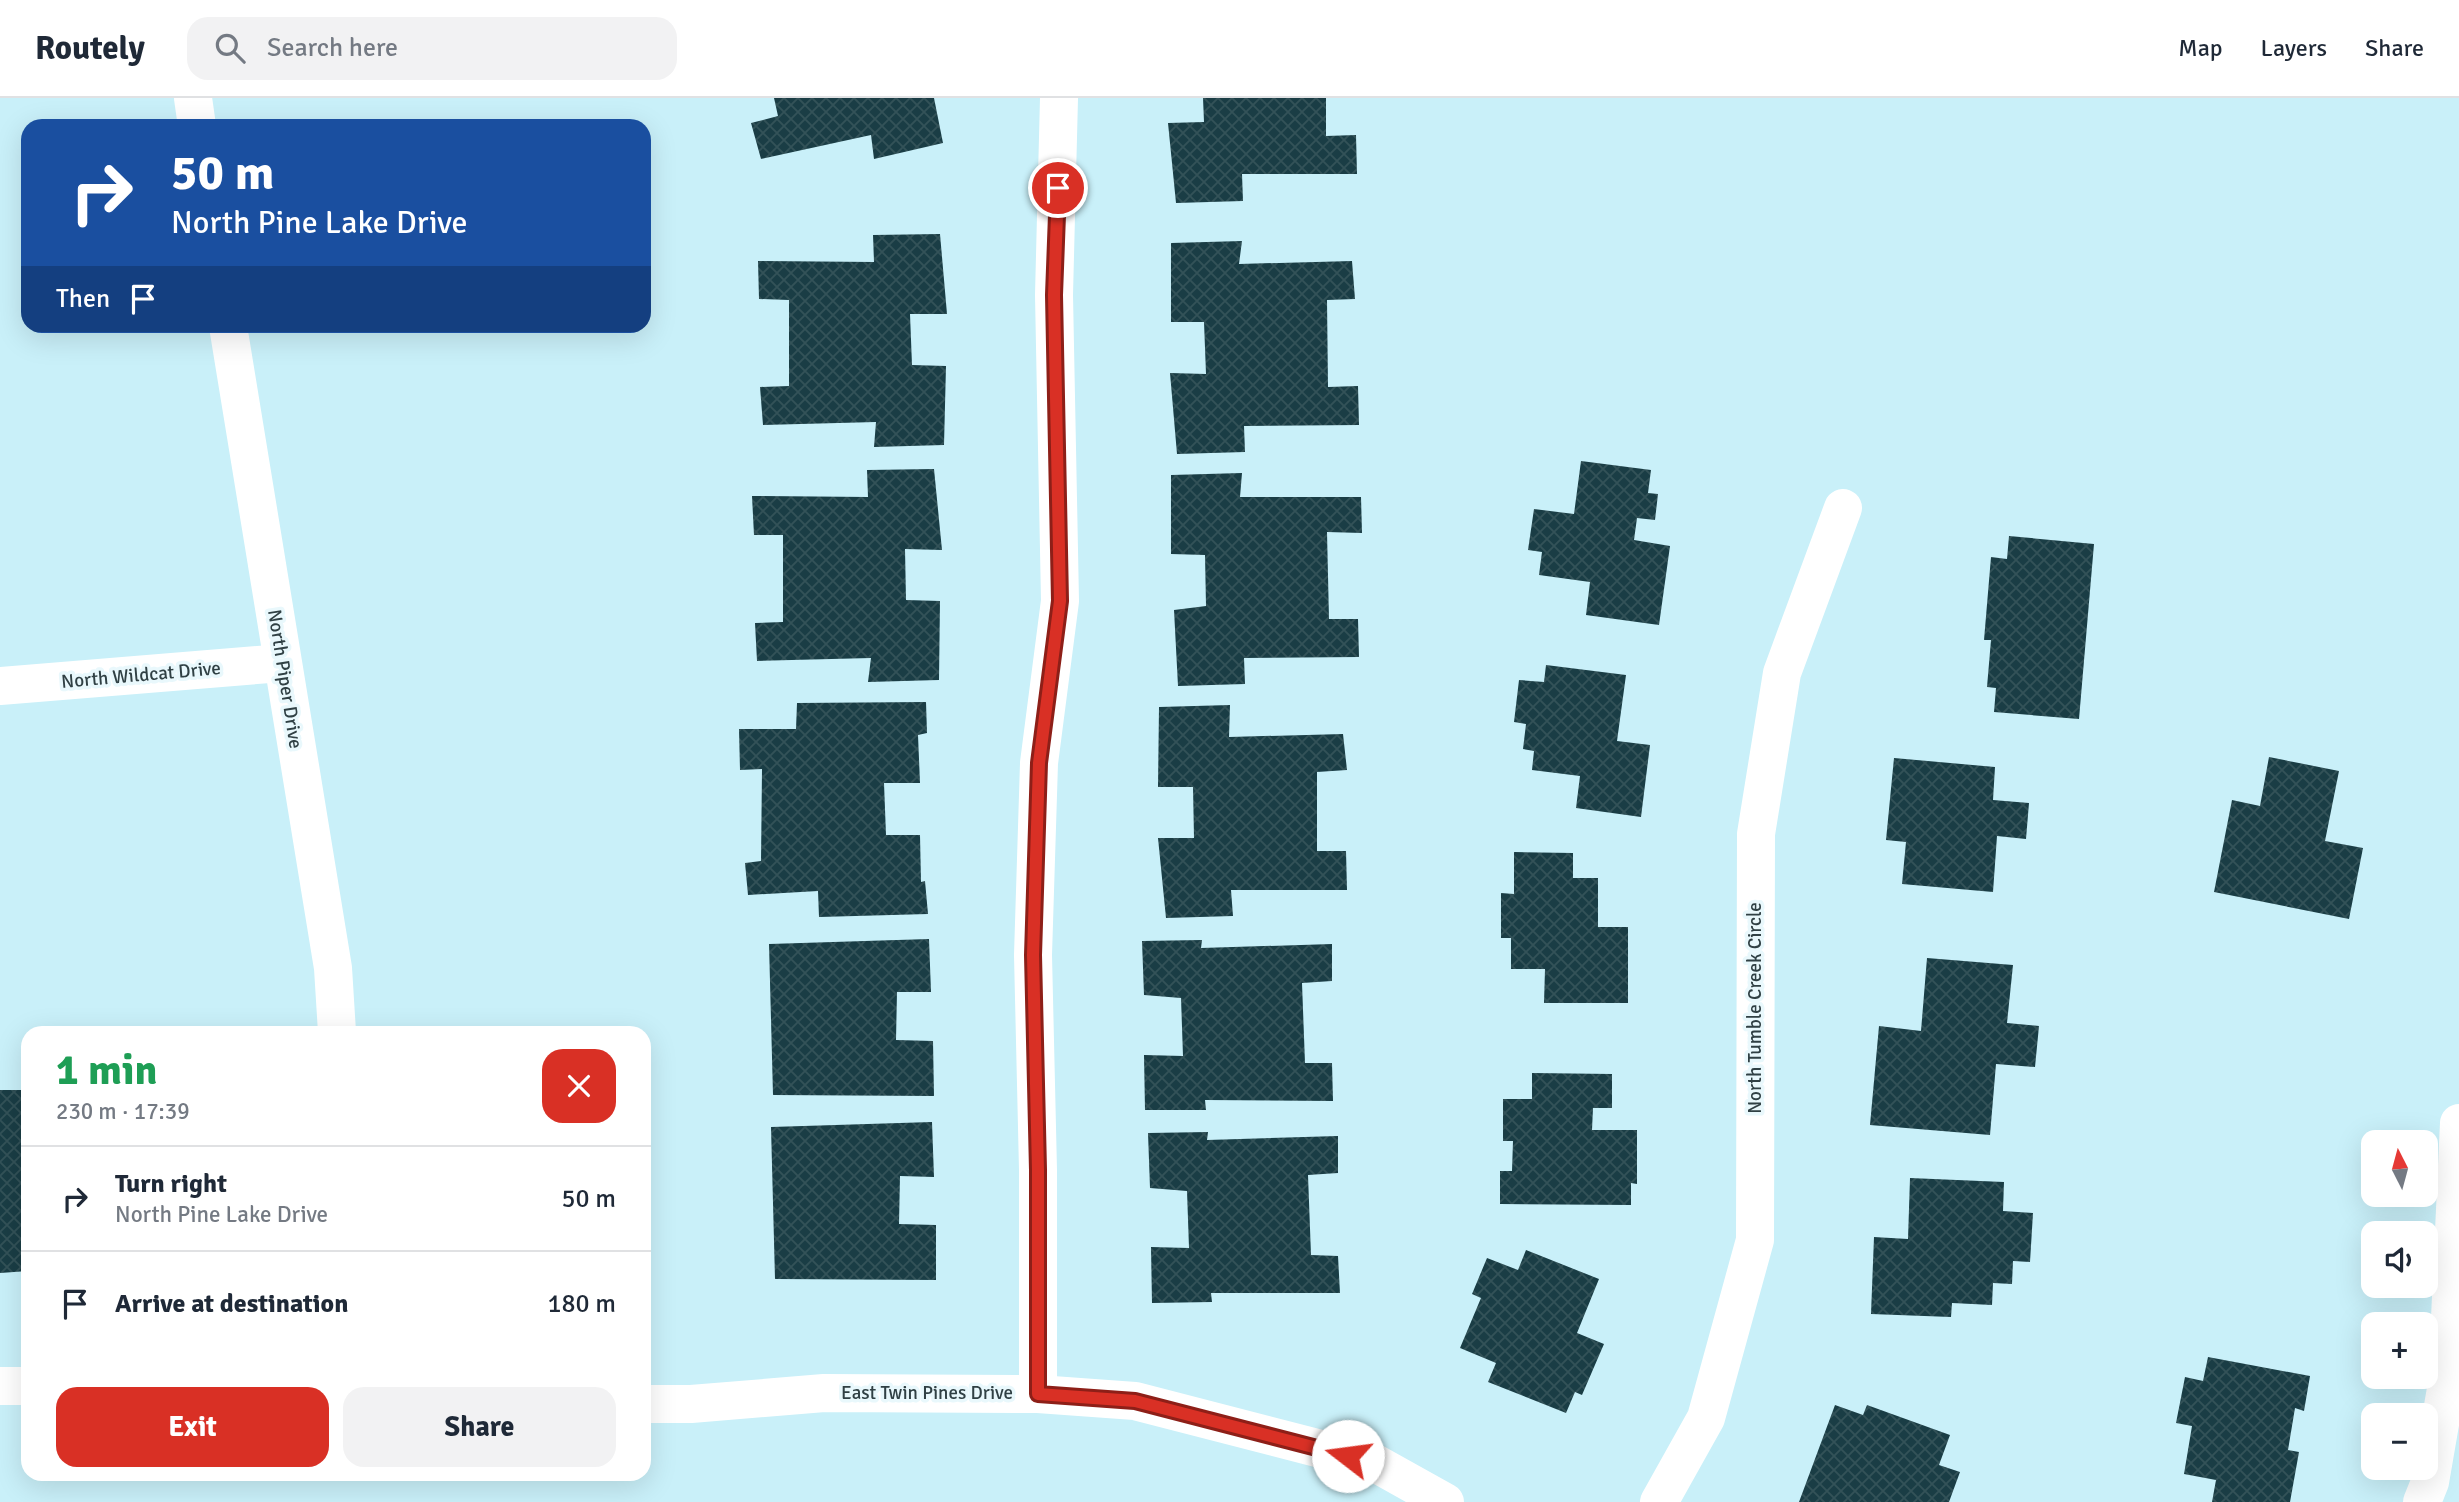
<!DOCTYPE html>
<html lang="en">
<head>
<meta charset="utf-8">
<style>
	:root { --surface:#fff; --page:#f2f2f3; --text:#1f2937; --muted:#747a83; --line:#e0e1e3; --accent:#d93025 }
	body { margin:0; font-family:Signika,sans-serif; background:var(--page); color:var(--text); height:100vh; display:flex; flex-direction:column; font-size:26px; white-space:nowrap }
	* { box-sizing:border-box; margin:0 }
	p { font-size:23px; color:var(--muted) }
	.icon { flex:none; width:38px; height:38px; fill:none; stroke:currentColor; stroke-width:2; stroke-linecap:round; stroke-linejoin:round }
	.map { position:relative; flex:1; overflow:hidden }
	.drawer { position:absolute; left:21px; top:928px; width:630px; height:455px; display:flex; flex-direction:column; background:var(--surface); border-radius:21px; box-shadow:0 7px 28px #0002 }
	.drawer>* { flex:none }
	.top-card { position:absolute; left:21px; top:21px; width:630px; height:214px; border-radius:21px; box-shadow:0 7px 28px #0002; background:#1a4fa0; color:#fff; overflow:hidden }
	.needle { width:46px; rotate:354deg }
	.tools { position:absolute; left:2361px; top:1032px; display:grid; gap:14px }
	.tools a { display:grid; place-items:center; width:77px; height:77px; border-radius:14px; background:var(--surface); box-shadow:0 7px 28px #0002; font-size:35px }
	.pin { position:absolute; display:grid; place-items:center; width:60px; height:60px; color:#fff; margin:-30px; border:4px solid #fff; border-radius:50%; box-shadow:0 2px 7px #0007 }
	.me { position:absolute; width:77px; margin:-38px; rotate:285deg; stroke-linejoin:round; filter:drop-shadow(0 0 5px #0008) }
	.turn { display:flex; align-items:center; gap:24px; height:147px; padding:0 35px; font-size:32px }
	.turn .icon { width:91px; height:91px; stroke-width:2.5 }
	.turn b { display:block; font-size:49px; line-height:60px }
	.then { display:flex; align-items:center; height:66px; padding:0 35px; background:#0003; gap:14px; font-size:26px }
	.round { display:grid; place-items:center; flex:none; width:74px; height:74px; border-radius:21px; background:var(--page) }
	.summary { display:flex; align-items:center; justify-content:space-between; height:119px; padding:0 35px }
	h1 { font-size:42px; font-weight:700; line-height:52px; color:#1e9e55 }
	.primary-button { display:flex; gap:14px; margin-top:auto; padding:14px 35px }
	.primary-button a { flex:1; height:80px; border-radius:21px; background:var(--accent); color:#fff; font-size:28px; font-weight:700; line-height:80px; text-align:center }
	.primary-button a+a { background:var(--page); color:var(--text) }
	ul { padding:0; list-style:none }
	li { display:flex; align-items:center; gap:21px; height:105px; padding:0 35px; border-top:2px solid var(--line) }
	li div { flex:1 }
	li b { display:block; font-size:26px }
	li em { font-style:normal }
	header { display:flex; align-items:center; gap:42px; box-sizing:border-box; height:98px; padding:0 35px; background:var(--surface); border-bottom:2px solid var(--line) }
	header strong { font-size:33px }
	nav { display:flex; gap:38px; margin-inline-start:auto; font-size:24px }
	.search { width:490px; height:63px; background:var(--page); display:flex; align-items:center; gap:18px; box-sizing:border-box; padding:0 24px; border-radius:21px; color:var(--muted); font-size:26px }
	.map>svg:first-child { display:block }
	.building { fill:url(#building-cross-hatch) }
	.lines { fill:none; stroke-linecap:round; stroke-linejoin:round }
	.street { stroke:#fff; stroke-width:38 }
	.route-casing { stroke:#8d1f18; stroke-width:18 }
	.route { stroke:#d93025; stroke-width:12 }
	.labels { text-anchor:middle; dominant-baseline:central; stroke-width:7; stroke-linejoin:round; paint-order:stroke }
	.street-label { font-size:19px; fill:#304044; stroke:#e9f8fc }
</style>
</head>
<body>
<header>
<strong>Routely</strong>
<div class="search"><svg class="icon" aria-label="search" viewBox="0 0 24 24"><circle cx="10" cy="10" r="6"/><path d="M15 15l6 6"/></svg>Search here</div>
<nav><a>Map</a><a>Layers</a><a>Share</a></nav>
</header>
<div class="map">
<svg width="2459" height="1404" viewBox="0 0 2459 1404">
	<defs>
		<pattern id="building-cross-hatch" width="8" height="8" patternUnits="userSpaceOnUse" patternTransform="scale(1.75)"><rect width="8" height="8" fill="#1a3d45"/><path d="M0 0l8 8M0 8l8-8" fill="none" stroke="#335258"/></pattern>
	</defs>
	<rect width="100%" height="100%" fill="#c9f0f9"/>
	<g class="building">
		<polygon points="774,0 934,0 943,45 874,61 871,37 761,61 751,25 778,18"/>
		<polygon points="1203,0 1326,0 1326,38 1356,37 1357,76 1242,76 1243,103 1176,105 1168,25 1204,24"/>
		<polygon points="940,136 947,216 910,216 912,267 946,268 944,347 874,349 876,324 763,327 760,289 789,288 789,202 759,201 758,163 874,164 873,137"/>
		<polygon points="1242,143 1239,166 1352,163 1355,201 1327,202 1328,289 1358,288 1359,327 1244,328 1245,354 1177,356 1170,275 1206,276 1204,224 1171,224 1171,145"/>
		<polygon points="1581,363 1651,372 1648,395 1658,396 1655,422 1637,420 1634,442 1670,448 1659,527 1586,517 1590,484 1539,477 1542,454 1528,452 1534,411 1574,416"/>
		<polygon points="934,371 942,452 905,451 906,502 940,503 939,582 868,584 871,560 757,563 755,525 783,524 783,437 754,437 752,398 868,399 867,372"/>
		<polygon points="1242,375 1240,399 1361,399 1362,435 1327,434 1329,521 1358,521 1359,559 1244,560 1245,586 1178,588 1174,512 1206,508 1205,457 1171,456 1171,377"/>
		<polygon points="2009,438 2094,446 2079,621 1994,614 1996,590 1987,589 1991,542 1984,542 1991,459 2007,461"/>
		<polygon points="1546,567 1626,577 1617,643 1650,647 1641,719 1576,710 1580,678 1532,672 1534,653 1523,651 1526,626 1514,624 1519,582 1544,584"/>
		<polygon points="926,604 927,635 918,637 920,685 884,685 886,737 920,737 921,784 925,783 928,816 819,819 818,793 748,797 745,765 761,763 762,671 740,672 739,631 796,631 797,605"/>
		<polygon points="1230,607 1229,639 1343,636 1347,672 1317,674 1317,753 1346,753 1347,792 1231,792 1233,818 1166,820 1158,740 1194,740 1193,689 1158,689 1159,609"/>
		<polygon points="2269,659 2339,673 2325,743 2363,750 2349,821 2214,794 2232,702 2260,708"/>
		<polygon points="1894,660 1995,669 1993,702 2029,705 2026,741 1997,738 1993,794 1902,786 1906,744 1886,742"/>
		<polygon points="1514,754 1573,755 1573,780 1598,780 1598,829 1628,829 1628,905 1544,905 1545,871 1511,871 1511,840 1501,840 1501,795 1514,796"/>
		<polygon points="929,841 931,894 897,894 896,942 933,943 934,998 773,997 769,846"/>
		<polygon points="1202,842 1201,850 1332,846 1332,883 1302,885 1305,965 1332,965 1333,1003 1205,1002 1206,1012 1145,1012 1144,957 1183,958 1181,900 1144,897 1142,843"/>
		<polygon points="1927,860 2013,867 2007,925 2039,928 2035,969 1996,966 1990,1037 1870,1027 1879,928 1921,933"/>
		<polygon points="1532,975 1612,976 1612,1010 1593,1010 1592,1032 1637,1032 1637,1086 1631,1085 1631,1107 1500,1106 1500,1073 1512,1073 1513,1043 1503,1043 1503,1001 1532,1001"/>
		<polygon points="0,992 28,992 28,1173 0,1175"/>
		<polygon points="932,1024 934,1079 900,1078 899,1126 936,1127 936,1182 775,1181 771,1029"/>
		<polygon points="1208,1034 1207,1042 1338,1038 1338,1075 1308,1077 1311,1157 1338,1158 1340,1195 1211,1195 1212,1204 1152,1205 1151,1149 1189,1150 1187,1093 1150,1090 1148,1035"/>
		<polygon points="1910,1080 2004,1084 2003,1113 2033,1115 2030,1164 2013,1163 2012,1186 1993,1185 1992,1207 1952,1205 1951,1219 1871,1216 1874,1139 1908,1141"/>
		<polygon points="1526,1152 1599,1181 1577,1235 1604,1246 1582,1297 1575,1294 1566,1315 1488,1284 1496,1265 1460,1250 1481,1200 1472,1196 1487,1160 1518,1172"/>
		<polygon points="2208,1259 2310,1278 2304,1313 2295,1310 2288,1352 2299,1354 2290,1404 2212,1404 2216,1382 2184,1376 2192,1328 2176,1325 2185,1279 2203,1283"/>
		<polygon points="1835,1307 1863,1317 1867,1307 1950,1337 1939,1367 1960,1374 1949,1404 1799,1404"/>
	</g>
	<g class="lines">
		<g class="street">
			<polyline points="193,0 197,28"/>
			<polyline points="228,228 333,870 337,934"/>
			<polyline points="0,588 282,565"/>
			<polyline points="0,1288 28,1288"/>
			<polyline points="1038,1296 1038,1072 1033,857 1039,665 1060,503 1054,197 1059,0"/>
			<polyline points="644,1306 691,1306 824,1295 1038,1296 1135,1303 1375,1365 1445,1404"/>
			<polyline points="1659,1404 1706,1320 1755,1142 1756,736 1782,575 1843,410"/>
			<polyline points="2422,1404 2430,1384 2447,1285 2459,1025"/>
		</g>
	</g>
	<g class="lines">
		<defs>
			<polyline id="route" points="1058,90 1054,197 1060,503 1039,665 1033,857 1038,1072 1038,1296 1135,1303 1348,1358"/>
		</defs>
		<use href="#route" class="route-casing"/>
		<use href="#route" class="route"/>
	</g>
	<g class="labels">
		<g class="street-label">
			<text transform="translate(141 577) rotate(-5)">North Wildcat Drive</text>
			<text transform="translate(285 581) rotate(81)">North Piper Drive</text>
			<text transform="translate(1755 910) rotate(-90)">North Tumble Creek Circle</text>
			<text x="927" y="1295">East Twin Pines Drive</text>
		</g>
	</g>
</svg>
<div class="tools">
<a><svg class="needle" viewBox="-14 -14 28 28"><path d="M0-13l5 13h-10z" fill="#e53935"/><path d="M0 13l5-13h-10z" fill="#747a83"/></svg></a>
<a><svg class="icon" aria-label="sound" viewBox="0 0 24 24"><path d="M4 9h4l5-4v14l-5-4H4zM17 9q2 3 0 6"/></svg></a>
<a>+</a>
<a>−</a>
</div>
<div class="pin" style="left:1058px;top:90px;background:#d93025"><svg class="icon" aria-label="arrive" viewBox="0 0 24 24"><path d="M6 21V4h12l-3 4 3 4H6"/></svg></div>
<svg class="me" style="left:1348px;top:1358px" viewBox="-20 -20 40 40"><circle r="19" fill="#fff"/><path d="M0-13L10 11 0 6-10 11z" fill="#d93025"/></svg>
<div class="top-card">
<div class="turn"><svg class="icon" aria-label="right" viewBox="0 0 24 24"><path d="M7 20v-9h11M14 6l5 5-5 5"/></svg><div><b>50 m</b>North Pine Lake Drive</div></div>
<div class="then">Then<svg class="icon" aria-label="arrive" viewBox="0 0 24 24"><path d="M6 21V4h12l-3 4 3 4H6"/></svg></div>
</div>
<section class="drawer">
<div class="summary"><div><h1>1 min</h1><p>230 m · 17:39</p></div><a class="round" style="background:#d93025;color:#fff"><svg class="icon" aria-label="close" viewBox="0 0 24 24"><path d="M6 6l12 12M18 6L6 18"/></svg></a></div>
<ul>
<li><svg class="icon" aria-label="right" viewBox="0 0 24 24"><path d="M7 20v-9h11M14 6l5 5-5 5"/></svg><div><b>Turn right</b><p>North Pine Lake Drive</p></div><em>50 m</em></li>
<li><svg class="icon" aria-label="arrive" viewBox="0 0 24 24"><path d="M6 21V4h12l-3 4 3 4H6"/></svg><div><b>Arrive at destination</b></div><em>180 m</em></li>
</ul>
<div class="primary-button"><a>Exit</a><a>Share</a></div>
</section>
</div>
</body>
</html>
